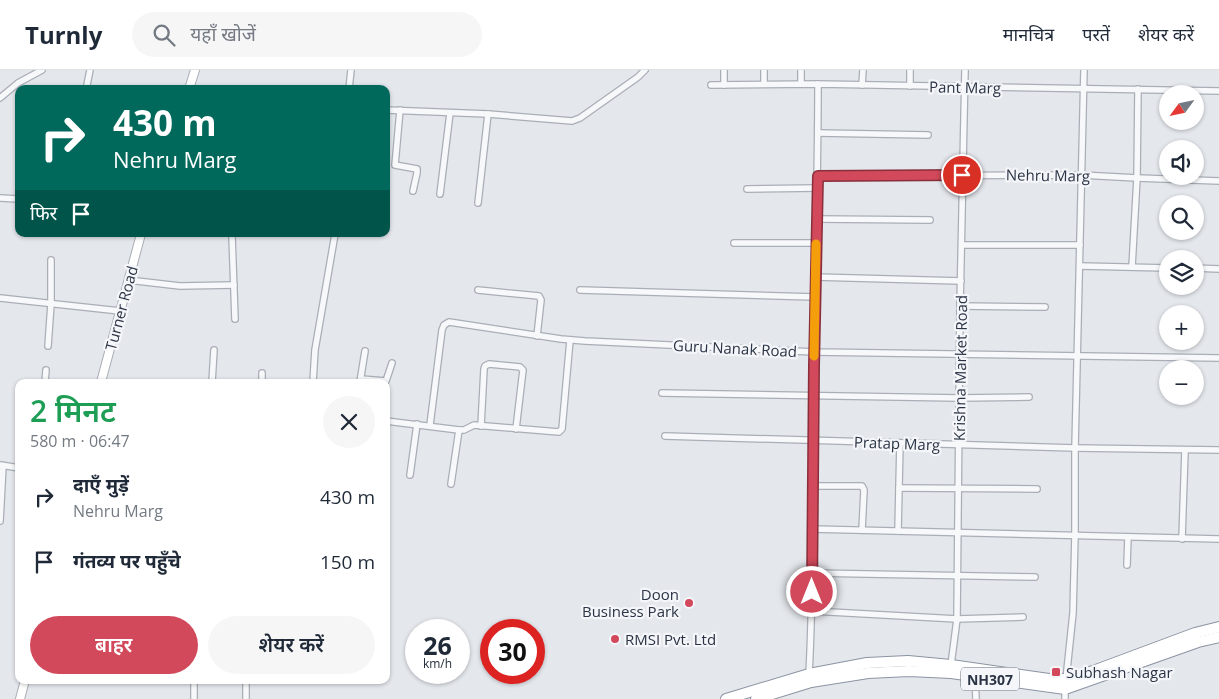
<!DOCTYPE html>
<html lang="hi">
<head>
<meta charset="utf-8">
<style>
	:root { --surface:#fff; --page:#f6f6f7; --text:#1f2937; --muted:#747a83; --line:#e0e1e3; --accent:#d1495b }
	body { margin:0; font-family:"Open Sans","Noto Sans Devanagari",sans-serif; background:var(--page); color:var(--text); height:100vh; display:flex; flex-direction:column; font-size:19px; white-space:nowrap }
	* { box-sizing:border-box; margin:0 }
	p { font-size:16px; color:var(--muted) }
	.icon { flex:none; width:28px; height:28px; fill:none; stroke:currentColor; stroke-width:2; stroke-linecap:round; stroke-linejoin:round }
	.map { position:relative; flex:1; overflow:hidden }
	.details { position:absolute; left:15px; top:309px; width:375px; height:305px; display:flex; flex-direction:column; background:var(--surface); border-radius:10px; box-shadow:0 1px 4px #0004 }
	.details>* { flex:none }
	.top-card { position:absolute; left:15px; top:15px; width:375px; height:152px; border-radius:10px; box-shadow:0 1px 4px #0004; background:#00695c; color:#fff; overflow:hidden }
	.needle { width:32px; rotate:237deg }
	.fabs { position:absolute; left:1159px; top:15px; display:grid; gap:10px }
	.fabs a { display:grid; place-items:center; width:45px; height:45px; border-radius:50%; background:var(--surface); box-shadow:0 1px 4px #0004; font-size:25px }
	.speed { position:absolute; left:405px; top:549px; display:flex; gap:10px; font-size:25px; font-weight:700; text-align:center }
	.speed>* { display:grid; place-content:center; width:65px; height:65px; border-radius:50%; background:var(--surface); box-shadow:0 1px 4px #0004; line-height:1 }
	.speed small { font-size:12px; font-weight:400 }
	.speed .limit { border:8px solid #d22; background:#fff; color:#111 }
	.pin { position:absolute; display:grid; place-items:center; width:42px; height:42px; color:#fff; margin:-21px; border:2px solid #fff; border-radius:50%; box-shadow:0 1px 5px #0007 }
	.me { position:absolute; width:55px; margin:-28px; rotate:0deg; stroke-linejoin:round; filter:drop-shadow(0 0 4px #0008) }
	.turn { display:flex; align-items:center; gap:18px; height:105px; padding:0 15px; font-size:22px }
	.turn .icon { width:65px; height:65px; stroke-width:2.5 }
	.turn b { display:block; font-size:35px; line-height:42px }
	.then { display:flex; align-items:center; height:48px; padding:0 15px; background:#0003; gap:10px; font-size:19px }
	.round { display:grid; place-items:center; flex:none; width:52px; height:52px; border-radius:26px; background:var(--page) }
	.overview { display:flex; align-items:center; justify-content:space-between; height:85px; padding:0 15px }
	h1 { font-size:30px; font-weight:600; line-height:38px; color:#1e9e55 }
	.button { display:flex; gap:10px; margin-top:auto; padding:10px 15px }
	.button a { flex:1; height:58px; border-radius:30px; background:var(--accent); color:#fff; font-size:20px; font-weight:600; line-height:58px; text-align:center }
	.button a+a { background:var(--page); color:var(--text) }
	ul { padding:0; list-style:none }
	li { display:flex; align-items:center; gap:15px; height:65px; padding:0 15px }
	li div { flex:1 }
	li b { display:block; font-size:19px }
	li em { font-style:normal }
	header { display:flex; align-items:center; gap:30px; box-sizing:border-box; height:70px; padding:0 25px; background:var(--surface); border-bottom:1px solid var(--line) }
	header strong { font-size:24px }
	nav { display:flex; gap:28px; margin-inline-start:auto; font-size:18px }
	.search { width:350px; height:45px; background:var(--page); display:flex; align-items:center; gap:12px; box-sizing:border-box; padding:0 18px; border-radius:28px; color:var(--muted); font-size:19px }
	.map>svg:first-child { display:block }
	.lines { fill:none; stroke-linecap:round; stroke-linejoin:round }
	.street-casing { stroke:#a9aeb7; stroke-width:8 }
	.secondary-casing { stroke:#a9aeb7; stroke-width:10 }
	.highway-casing { stroke:#8b94a3; stroke-width:12 }
	.street { stroke:#f7f8fa; stroke-width:5.5 }
	.secondary { stroke:#fff; stroke-width:8 }
	.highway { stroke:#fff; stroke-width:10 }
	.route-casing { stroke:#882f3b; stroke-width:12 }
	.route { stroke:#d1495b; stroke-width:9 }
	.slow { stroke:#f59e0b; stroke-width:9 }
	.poi-dot { fill:#d1495b; stroke:#f4f6f9; stroke-width:2 }
	.labels { text-anchor:middle; dominant-baseline:central; stroke-width:4.5; stroke-linejoin:round; paint-order:stroke }
	.shield { fill:#f4f6f9; stroke:#676e7b; stroke-width:1 }
	.shield-label { font-size:14px; font-weight:bold; fill:#2b3445 }
	.street-label { font-size:15px; fill:#2b3445; stroke:#f4f6f9 }
	.poi-label { font-size:15px; fill:#2b3445; stroke:#f4f6f9; text-anchor:start }
</style>
</head>
<body>
<header>
<strong>Turnly</strong>
<div class="search"><svg class="icon" aria-label="search" viewBox="0 0 24 24"><circle cx="10" cy="10" r="6"/><path d="M15 15l6 6"/></svg>यहाँ खोजें</div>
<nav><a>मानचित्र</a><a>परतें</a><a>शेयर करें</a></nav>
</header>
<div class="map">
<svg width="1219" height="629" viewBox="0 0 1219 629">
	<rect width="100%" height="100%" fill="#e4e7ec"/>
	<g class="lines">
		<defs>
			<g id="street">
				<polyline points="801,0 801,14"/>
				<polyline points="764,14 764,0"/>
				<polyline points="87,15 90,0"/>
				<polyline points="711,15 818,14 1219,21"/>
				<polyline points="724,15 724,0"/>
				<polyline points="862,15 863,0"/>
				<polyline points="910,16 910,0"/>
				<polyline points="349,19 351,0"/>
				<polyline points="0,28 18,13 42,0"/>
				<polyline points="386,40 488,44 572,51 580,48 638,7 645,0"/>
				<polyline points="400,40 395,95 417,99 417,103 413,121"/>
				<polyline points="818,63 928,65"/>
				<polyline points="818,106 1081,105 1137,108 1219,111"/>
				<polyline points="747,119 818,118"/>
				<polyline points="440,124 450,43"/>
				<polyline points="0,128 19,129"/>
				<polyline points="478,133 488,44"/>
				<polyline points="817,149 930,150"/>
				<polyline points="232,166 235,249"/>
				<polyline points="734,173 816,173"/>
				<polyline points="962,175 1080,175"/>
				<polyline points="1080,196 1168,198"/>
				<polyline points="1132,197 1137,108 1138,19"/>
				<polyline points="1195,198 1219,199"/>
				<polyline points="815,207 961,211"/>
				<polyline points="128,210 180,216 234,215"/>
				<polyline points="478,220 539,226 541,230 537,266"/>
				<polyline points="580,220 815,227"/>
				<polyline points="0,228 120,241"/>
				<polyline points="960,236 1045,237"/>
				<polyline points="48,276 51,234 51,190"/>
				<polyline points="361,309 386,311 392,293"/>
				<polyline points="45,312 46,300"/>
				<polyline points="212,312 214,280"/>
				<polyline points="262,312 262,303"/>
				<polyline points="313,312 315,280 335,164"/>
				<polyline points="360,312 365,281"/>
				<polyline points="662,323 959,328 1029,327"/>
				<polyline points="386,351 459,360 464,360 474,355 559,362 562,359 570,270"/>
				<polyline points="430,355 442,260 444,255 449,252 561,269 585,271 814,282 1219,288"/>
				<polyline points="481,356 484,299 485,296 489,294 520,297 523,300 516,359"/>
				<polyline points="665,366 1075,378 1219,380"/>
				<polyline points="1,395 19,398"/>
				<polyline points="410,405 417,354"/>
				<polyline points="451,414 459,360"/>
				<polyline points="813,416 862,416 864,420 862,460"/>
				<polyline points="899,418 1037,419"/>
				<polyline points="0,451 3,396"/>
				<polyline points="812,459 1219,469"/>
				<polyline points="898,461 900,373"/>
				<polyline points="1182,469 1185,380"/>
				<polyline points="1127,495 1128,467"/>
				<polyline points="812,503 1035,507"/>
				<polyline points="812,541 957,549 1023,547"/>
				<polyline points="951,595 957,549 960,236 965,0"/>
				<path d="M 809,604 C 814,514 812,425 813,335 C 814,228 818,121 818,14"/>
				<polyline points="975,607 976,629"/>
				<polyline points="194,610 194,629"/>
				<polyline points="246,629 246,610"/>
				<polyline points="1065,629 1065,619 1073,543 1075,465 1075,378 1084,0"/>
			</g>
			<g id="secondary">
				<polyline points="189,19 195,0"/>
				<polyline points="101,312 141,164"/>
				<polyline points="20,629 25,610"/>
			</g>
			<g id="highway">
				<polyline points="726,629 809,604 867,593 908,591 951,595 1049,609 1067,609 1093,601 1195,563 1219,557"/>
				<polyline points="756,629 811,612 868,603 909,601 951,603 1065,619 1198,572 1219,567"/>
			</g>
		</defs>
		<use href="#street" class="street-casing"/>
		<use href="#secondary" class="secondary-casing"/>
		<use href="#highway" class="highway-casing"/>
		<use href="#street" class="street"/>
		<use href="#secondary" class="secondary"/>
		<use href="#highway" class="highway"/>
	</g>
	<g class="lines">
		<defs>
			<polyline id="route" points="812,522 814,296 818,106 962,105"/>
		</defs>
		<use href="#route" class="route-casing"/>
		<use href="#route" class="route"/>
		<polyline class="slow" points="814,286 816,174"/>
	</g>
	<g class="poi-dot">
		<circle cx="689" cy="533" r="5"/>
		<circle cx="615" cy="569" r="5"/>
		<rect x="1051" y="597" width="10" height="10" rx="2.5"/>
	</g>
	<g class="labels">
		<rect class="shield" x="961" y="597.5" width="58" height="23" rx="4"/>
		<g class="shield-label">
			<text x="990" y="609">NH307</text>
		</g>
		<g class="street-label">
			<text transform="translate(965 17) rotate(1)">Pant Marg</text>
			<text transform="translate(1048 105) rotate(1)">Nehru Marg</text>
			<text transform="translate(121 238) rotate(-75)">Turner Road</text>
			<text transform="translate(735 278) rotate(3)">Guru Nanak Road</text>
			<text transform="translate(960 298) rotate(-89)">Krishna Market Road</text>
			<text transform="translate(897 373) rotate(2)">Pratap Marg</text>
		</g>
		<g class="poi-label">
			<text x="679" y="524" text-anchor="end">Doon<tspan x="679" dy="17">Business Park</tspan></text>
			<text x="625" y="569">RMSI Pvt. Ltd</text>
			<text x="1066" y="602">Subhash Nagar</text>
		</g>
	</g>
</svg>
<div class="fabs">
<a><svg class="needle" viewBox="-14 -14 28 28"><path d="M0-13l5 13h-10z" fill="#e53935"/><path d="M0 13l5-13h-10z" fill="#747a83"/></svg></a>
<a><svg class="icon" aria-label="sound" viewBox="0 0 24 24"><path d="M4 9h4l5-4v14l-5-4H4zM17 9q2 3 0 6"/></svg></a>
<a><svg class="icon" aria-label="search" viewBox="0 0 24 24"><circle cx="10" cy="10" r="6"/><path d="M15 15l6 6"/></svg></a>
<a><svg class="icon" aria-label="layers" viewBox="0 0 24 24"><path d="M12 4l9 5-9 5-9-5zM3 14l9 5 9-5"/></svg></a>
<a>+</a>
<a>−</a>
</div>
<div class="speed"><div>26<small>km/h</small></div><div class="limit">30</div></div>
<div class="pin" style="left:962px;top:105px;background:#d93025"><svg class="icon" aria-label="arrive" viewBox="0 0 24 24"><path d="M6 21V4h12l-3 4 3 4H6"/></svg></div>
<svg class="me" style="left:812px;top:522px" viewBox="-20 -20 40 40"><circle r="17" fill="#d1495b" stroke="#fff" stroke-width="3"/><path d="M0-11L8 9 0 5-8 9z" fill="#fff"/></svg>
<div class="top-card">
<div class="turn"><svg class="icon" aria-label="right" viewBox="0 0 24 24"><path d="M7 20v-9h11M14 6l5 5-5 5"/></svg><div><b>430 m</b>Nehru Marg</div></div>
<div class="then">फिर<svg class="icon" aria-label="arrive" viewBox="0 0 24 24"><path d="M6 21V4h12l-3 4 3 4H6"/></svg></div>
</div>
<section class="details">
<div class="overview"><div><h1>2 मिनट</h1><p>580 m · 06:47</p></div><a class="round"><svg class="icon" aria-label="close" viewBox="0 0 24 24"><path d="M6 6l12 12M18 6L6 18"/></svg></a></div>
<ul>
<li><svg class="icon" aria-label="right" viewBox="0 0 24 24"><path d="M7 20v-9h11M14 6l5 5-5 5"/></svg><div><b>दाएँ मुड़ें</b><p>Nehru Marg</p></div><em>430 m</em></li>
<li><svg class="icon" aria-label="arrive" viewBox="0 0 24 24"><path d="M6 21V4h12l-3 4 3 4H6"/></svg><div><b>गंतव्य पर पहुँचे</b></div><em>150 m</em></li>
</ul>
<div class="button"><a>बाहर</a><a>शेयर करें</a></div>
</section>
</div>
</body>
</html>
